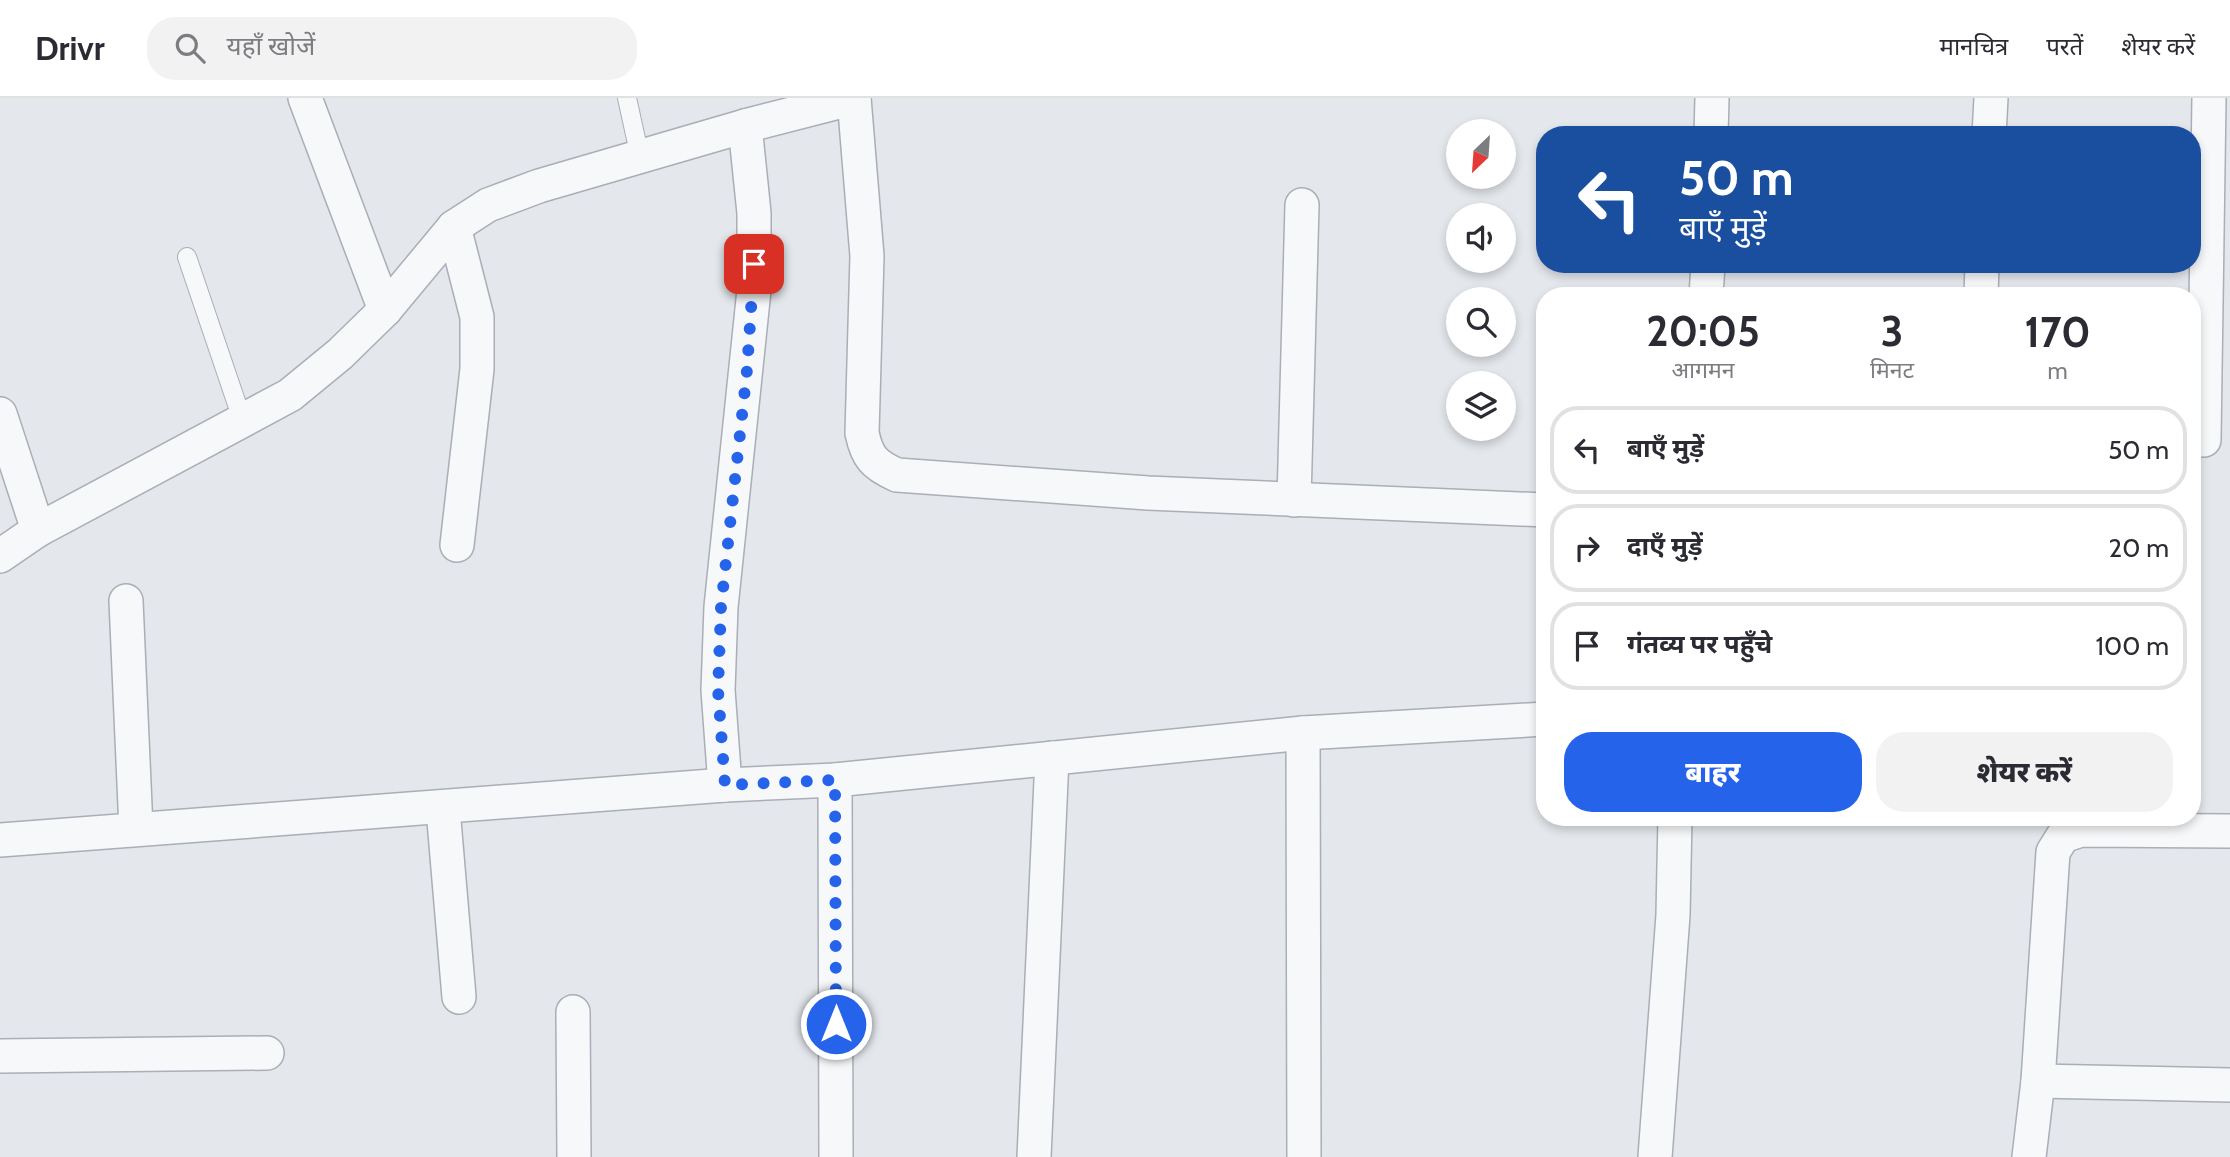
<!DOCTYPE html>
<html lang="hi">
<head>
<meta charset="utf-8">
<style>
	:root { --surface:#fff; --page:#f2f2f3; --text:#2b2b33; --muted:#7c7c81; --line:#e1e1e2; --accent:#2563eb }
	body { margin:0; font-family:Cabin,"Noto Sans Devanagari",sans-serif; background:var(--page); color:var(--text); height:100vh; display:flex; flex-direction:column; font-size:26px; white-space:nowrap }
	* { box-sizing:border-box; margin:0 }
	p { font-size:23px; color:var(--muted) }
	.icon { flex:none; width:38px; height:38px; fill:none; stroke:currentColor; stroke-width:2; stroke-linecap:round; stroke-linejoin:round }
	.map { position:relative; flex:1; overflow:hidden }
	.details { position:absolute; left:1536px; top:189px; width:665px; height:539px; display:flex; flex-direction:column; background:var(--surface); border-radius:28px; box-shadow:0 4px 10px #0003 }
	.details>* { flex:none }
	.guide { position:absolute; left:1536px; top:28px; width:665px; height:147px; border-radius:28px; box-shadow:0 4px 10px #0003; background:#1a4fa0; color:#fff; overflow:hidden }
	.needle { width:46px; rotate:205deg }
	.controls { position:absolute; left:1446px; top:21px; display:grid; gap:14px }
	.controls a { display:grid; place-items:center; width:70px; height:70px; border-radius:50%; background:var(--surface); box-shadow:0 4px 10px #0003; font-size:35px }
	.pin { position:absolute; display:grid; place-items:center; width:60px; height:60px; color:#fff; margin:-30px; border-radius:14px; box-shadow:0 4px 10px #0006 }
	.me { position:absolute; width:77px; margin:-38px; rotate:0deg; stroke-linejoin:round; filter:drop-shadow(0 0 5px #0008) }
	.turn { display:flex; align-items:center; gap:24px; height:147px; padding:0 28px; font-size:32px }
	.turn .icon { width:91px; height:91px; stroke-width:2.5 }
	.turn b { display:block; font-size:49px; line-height:60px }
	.eta { display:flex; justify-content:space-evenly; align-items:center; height:119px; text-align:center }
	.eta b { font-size:42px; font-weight:800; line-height:49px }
	.button { display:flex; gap:14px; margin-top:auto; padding:14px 28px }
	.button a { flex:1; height:80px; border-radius:28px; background:var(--accent); color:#fff; font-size:28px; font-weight:800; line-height:80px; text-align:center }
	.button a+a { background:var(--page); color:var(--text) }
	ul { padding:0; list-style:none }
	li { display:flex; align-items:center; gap:21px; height:88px; margin:0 14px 10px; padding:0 14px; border:4px solid var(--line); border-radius:28px }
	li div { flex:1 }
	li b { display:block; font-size:26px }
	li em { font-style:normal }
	header { display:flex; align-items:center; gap:42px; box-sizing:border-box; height:98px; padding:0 35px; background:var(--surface); border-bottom:2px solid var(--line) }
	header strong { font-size:33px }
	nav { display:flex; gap:38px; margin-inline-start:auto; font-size:24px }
	.search { width:490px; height:63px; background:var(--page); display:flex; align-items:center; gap:18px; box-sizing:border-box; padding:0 24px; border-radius:28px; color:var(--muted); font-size:26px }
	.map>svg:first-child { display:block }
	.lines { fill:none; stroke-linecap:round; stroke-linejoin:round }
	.service-casing { stroke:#a9aeb7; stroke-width:20 }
	.minor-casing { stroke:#a9aeb7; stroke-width:36 }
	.service { stroke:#f7f8fa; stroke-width:18 }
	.minor { stroke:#f7f8fa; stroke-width:33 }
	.route { stroke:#2563eb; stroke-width:12; stroke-dasharray:0 21.6 }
</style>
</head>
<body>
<header>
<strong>Drivr</strong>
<div class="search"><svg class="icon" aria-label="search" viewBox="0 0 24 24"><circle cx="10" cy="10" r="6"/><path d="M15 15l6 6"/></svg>यहाँ खोजें</div>
<nav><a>मानचित्र</a><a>परतें</a><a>शेयर करें</a></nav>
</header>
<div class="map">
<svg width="2230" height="1059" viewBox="0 0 2230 1059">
	<rect width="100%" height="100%" fill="#e4e7ec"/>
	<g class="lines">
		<defs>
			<g id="service">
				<polyline points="627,0 640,59"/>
				<polyline points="187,159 242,321"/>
			</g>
			<g id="minor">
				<polyline points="305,0 385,212"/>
				<path d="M 854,0 L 867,158 L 862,335 C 867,359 874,367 897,377 L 1148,395 L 1545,412"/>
				<polyline points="1711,37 1712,0"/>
				<polyline points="1989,37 1991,0"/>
				<polyline points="454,129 477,219 477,271 457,447"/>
				<polyline points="1706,198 1708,166"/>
				<polyline points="1981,198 1982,166"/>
				<polyline points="0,316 38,432"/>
				<polyline points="2204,342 2209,0"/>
				<polyline points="1294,402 1302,107"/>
				<polyline points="0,458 38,432 290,297 340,256 385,212 454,129 488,107 539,88 745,28 854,0"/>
				<polyline points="126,503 136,731"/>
				<polyline points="1303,635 1304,1059"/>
				<polyline points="835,682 836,1059"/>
				<polyline points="725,687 718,592 721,509 754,192 754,115 745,28"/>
				<polyline points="443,711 459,899"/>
				<polyline points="0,742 725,687 835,682 1303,635 1545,621"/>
				<polyline points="573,914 574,1059"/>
				<polyline points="0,958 267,955"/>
				<polyline points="2038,983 2230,987"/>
				<polyline points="1034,1059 1052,660"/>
				<polyline points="1655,1059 1673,817 1675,719"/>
				<polyline points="2029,1059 2038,983 2053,754 2063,738 2081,732 2230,733"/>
			</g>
		</defs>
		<use href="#service" class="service-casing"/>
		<use href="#minor" class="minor-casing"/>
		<use href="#service" class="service"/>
		<use href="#minor" class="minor"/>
	</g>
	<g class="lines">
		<polyline class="route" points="754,166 747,272 721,509 718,592 725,687 835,682 836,926"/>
	</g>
</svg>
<div class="controls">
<a><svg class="needle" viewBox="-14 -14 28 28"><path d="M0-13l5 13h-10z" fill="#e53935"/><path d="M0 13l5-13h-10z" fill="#7c7c81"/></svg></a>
<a><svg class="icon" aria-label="sound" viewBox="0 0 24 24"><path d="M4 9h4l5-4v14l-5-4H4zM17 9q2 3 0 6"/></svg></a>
<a><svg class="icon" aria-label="search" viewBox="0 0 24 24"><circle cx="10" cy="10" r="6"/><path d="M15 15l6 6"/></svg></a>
<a><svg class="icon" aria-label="layers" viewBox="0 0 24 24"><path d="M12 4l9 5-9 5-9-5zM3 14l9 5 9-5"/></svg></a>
</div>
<div class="pin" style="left:754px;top:166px;background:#d93025"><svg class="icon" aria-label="arrive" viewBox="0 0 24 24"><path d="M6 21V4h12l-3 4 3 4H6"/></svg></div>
<svg class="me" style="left:836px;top:926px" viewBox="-20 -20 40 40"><circle r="17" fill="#2563eb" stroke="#fff" stroke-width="3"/><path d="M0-11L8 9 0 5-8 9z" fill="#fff"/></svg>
<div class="guide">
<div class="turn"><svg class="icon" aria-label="left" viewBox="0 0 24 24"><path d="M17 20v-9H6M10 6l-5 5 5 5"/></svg><div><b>50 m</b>बाएँ मुड़ें</div></div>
</div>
<section class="details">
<div class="eta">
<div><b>20:05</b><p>आगमन</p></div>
<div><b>3</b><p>मिनट</p></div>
<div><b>170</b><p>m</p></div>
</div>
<ul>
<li><svg class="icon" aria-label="left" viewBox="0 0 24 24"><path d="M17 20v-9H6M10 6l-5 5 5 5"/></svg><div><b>बाएँ मुड़ें</b></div><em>50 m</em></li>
<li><svg class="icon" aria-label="right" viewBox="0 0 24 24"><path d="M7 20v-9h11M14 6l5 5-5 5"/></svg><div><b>दाएँ मुड़ें</b></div><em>20 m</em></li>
<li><svg class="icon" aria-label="arrive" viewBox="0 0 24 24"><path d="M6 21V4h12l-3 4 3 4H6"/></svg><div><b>गंतव्य पर पहुँचे</b></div><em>100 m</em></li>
</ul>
<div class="button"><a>बाहर</a><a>शेयर करें</a></div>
</section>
</div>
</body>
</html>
